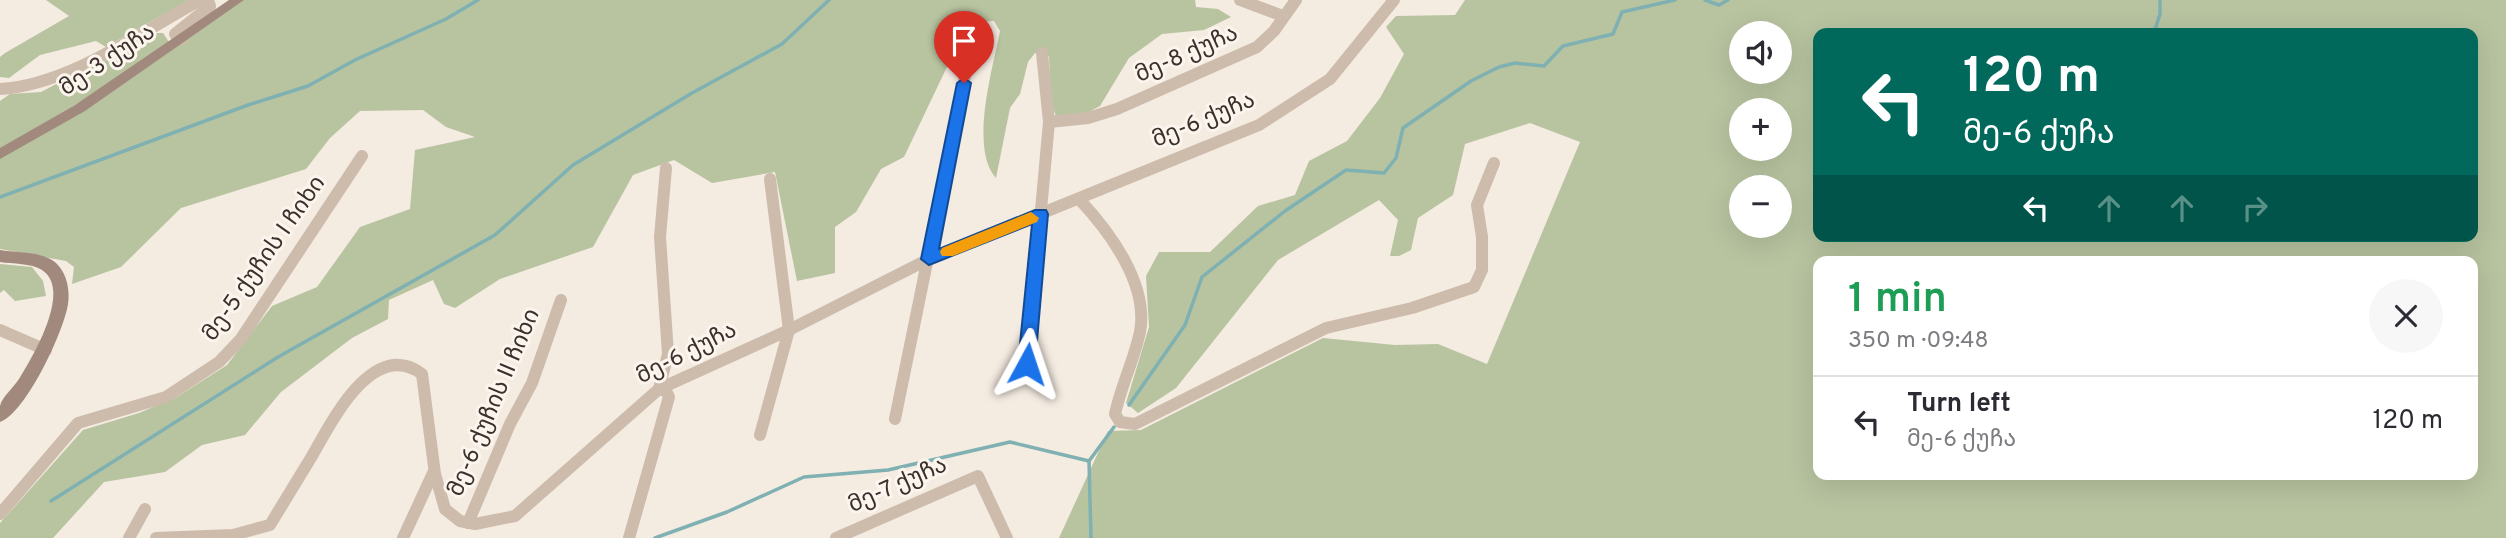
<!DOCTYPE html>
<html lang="en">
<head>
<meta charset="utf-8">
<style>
	:root { --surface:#fff; --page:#f7f7f7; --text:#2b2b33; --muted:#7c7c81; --line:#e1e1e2 }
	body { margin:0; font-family:Overpass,"Noto Sans Georgian",sans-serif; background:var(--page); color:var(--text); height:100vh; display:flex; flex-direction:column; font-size:26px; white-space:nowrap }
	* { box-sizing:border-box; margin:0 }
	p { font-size:23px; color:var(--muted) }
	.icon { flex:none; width:38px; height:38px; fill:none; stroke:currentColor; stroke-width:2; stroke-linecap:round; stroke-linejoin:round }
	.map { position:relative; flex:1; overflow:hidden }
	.side { position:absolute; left:1813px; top:256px; width:665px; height:224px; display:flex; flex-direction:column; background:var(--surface); border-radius:14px; box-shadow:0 7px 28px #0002 }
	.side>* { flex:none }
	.banner { position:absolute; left:1813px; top:28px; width:665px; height:214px; border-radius:14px; box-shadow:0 7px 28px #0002; background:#00695c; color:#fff; overflow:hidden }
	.controls { position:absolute; left:1729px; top:21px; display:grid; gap:14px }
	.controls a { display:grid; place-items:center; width:63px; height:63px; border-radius:50%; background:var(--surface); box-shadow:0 7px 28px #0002; font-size:35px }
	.pin { position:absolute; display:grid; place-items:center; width:60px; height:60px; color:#fff; margin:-72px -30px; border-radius:50% 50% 50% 0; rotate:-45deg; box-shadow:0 0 7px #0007 }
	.pin .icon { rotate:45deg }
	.me { position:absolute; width:77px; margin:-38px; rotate:5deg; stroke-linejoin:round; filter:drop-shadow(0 0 5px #0008) }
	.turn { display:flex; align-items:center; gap:24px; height:147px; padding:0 35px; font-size:32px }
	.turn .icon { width:91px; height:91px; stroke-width:2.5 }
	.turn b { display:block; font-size:49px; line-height:60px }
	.lanes { display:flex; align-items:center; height:66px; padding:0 35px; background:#0003; justify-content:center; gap:35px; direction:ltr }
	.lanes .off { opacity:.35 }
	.round { display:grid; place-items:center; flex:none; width:74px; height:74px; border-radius:37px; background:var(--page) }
	.headline { display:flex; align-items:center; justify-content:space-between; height:119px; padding:0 35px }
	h1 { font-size:42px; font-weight:600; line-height:52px; color:#1e9e55 }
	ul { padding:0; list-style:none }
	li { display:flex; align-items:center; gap:21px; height:91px; padding:0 35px; border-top:2px solid var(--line) }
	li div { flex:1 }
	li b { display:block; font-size:26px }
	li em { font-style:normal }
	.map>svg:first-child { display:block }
	.green { fill:#b8c4a0; fill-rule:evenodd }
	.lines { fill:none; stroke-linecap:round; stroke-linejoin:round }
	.stream { stroke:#7fb0b2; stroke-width:3.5 }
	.street { stroke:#cdbbac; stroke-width:12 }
	.secondary { fill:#a18a7d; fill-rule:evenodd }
	.route { fill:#1a73e8; stroke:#114b97; stroke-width:2 }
	.slow { fill:#f59e0b }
	.labels { text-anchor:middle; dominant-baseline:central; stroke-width:6; stroke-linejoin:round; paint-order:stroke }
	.street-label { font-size:23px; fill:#3b302b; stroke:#fbf5ee }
</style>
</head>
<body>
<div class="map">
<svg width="2506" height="538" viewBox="0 0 2506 538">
	<rect width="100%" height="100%" fill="#f4ebe1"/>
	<g class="green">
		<polygon points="46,0 189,0 106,47 96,41 40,55 9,78 0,77 0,57 5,53 69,16"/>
		<path d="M 243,0 L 1195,0 L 1196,7 L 1218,9 L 1231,17 L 1204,30 L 1162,34 L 1129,58 L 1100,106 L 1083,115 L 1056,116 L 1051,103 L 1049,56 L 1035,53 L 1028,62 L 1020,94 L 1010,108 L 996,178 C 969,148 993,68 1000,31 L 994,21 L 976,22 L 956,48 L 904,157 L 881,169 L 856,212 L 835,227 L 835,273 L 797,281 L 775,172 L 712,183 L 674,160 L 633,175 L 593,247 L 500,279 L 455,308 L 444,304 L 433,280 L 389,300 L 388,319 L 352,338 L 281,392 L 245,435 L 202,445 L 165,472 L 104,482 L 53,538 L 0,538 L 0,523 L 83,430 L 139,413 L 177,397 L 227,365 L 272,306 L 317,287 L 360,227 L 410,209 L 415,150 L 475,137 L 446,127 L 423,110 L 360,111 L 330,138 L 306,169 L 181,208 L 121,267 L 72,284 L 74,267 L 66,261 L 0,249 L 0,158 L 96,103 Z"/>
		<path d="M 1465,0 L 2506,0 L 2506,538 L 1059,538 L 1108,431 L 1141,430 L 1323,338 L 1395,345 L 1438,344 L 1487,364 L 1580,142 L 1530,123 L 1465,144 L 1453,195 L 1418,218 L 1411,250 L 1399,256 L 1390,256 L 1398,220 L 1379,200 L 1278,260 L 1176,388 L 1138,413 L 1126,403 L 1149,327 L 1146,276 L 1159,252 L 1210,252 L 1258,206 L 1295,195 L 1309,161 L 1347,141 L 1380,98 L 1404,54 L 1386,27 L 1396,16 L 1455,15 ZM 1741,33 L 1780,33 L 1780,72 L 1741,72 ZM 2473,33 L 2473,236 L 1818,236 L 1818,33 ZM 1741,110 L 1780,110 L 1780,149 L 1741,149 ZM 1741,187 L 1780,187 L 1780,226 L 1741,226 ZM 1818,261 L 2473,261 L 2473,474 L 1818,474 Z"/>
		<polygon points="154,33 163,33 169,42 97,92 0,149 0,101 10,94 41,92"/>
		<polygon points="0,264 32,267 43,281 46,296 15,301 4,290 0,293"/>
	</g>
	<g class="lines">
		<g class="stream">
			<polyline points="1705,0 1719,5 1728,0"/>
			<polyline points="2154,33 2160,14 2160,0"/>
			<polyline points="0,197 248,105 308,86 355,60 446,19 478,0"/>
			<polyline points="1129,405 1185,325 1202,277 1285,211 1346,170 1384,173 1396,158 1403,128 1471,81 1499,67 1515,63 1544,66 1563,46 1613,34 1622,12 1675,0"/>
			<polyline points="51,501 278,357 495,235 573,165 692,93 782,44 829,0"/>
			<polyline points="655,538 727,512 804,477 888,470 1010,442 1089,461"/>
			<polyline points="1091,538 1089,461 1114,427"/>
		</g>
		<g class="street">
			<polyline points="1240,0 1283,16"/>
			<polyline points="182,39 175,34 210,6 208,0"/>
			<path d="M 0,89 C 66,86 142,32 200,0"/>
			<polyline points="1049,122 1088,118 1117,109 1257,47 1274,31 1296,0"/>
			<path d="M 1079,199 C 1109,231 1149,284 1140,332 C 1134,360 1121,386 1115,414 L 1120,422 L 1135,424 L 1326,328 L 1412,308 L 1474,287 L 1482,270 L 1482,237 L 1477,205 L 1494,163"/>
			<polyline points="0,330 46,350"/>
			<polyline points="1027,364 1049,122 1042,53"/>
			<polyline points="659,389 668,354 660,237 666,168"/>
			<polyline points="895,419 968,62"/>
			<polyline points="760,435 789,330 770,179"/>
			<polyline points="0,514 78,423 166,397 219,362 240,340 362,156"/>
			<polyline points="468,523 510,424 532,383 561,300"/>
			<polyline points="129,538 145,509"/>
			<path d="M 156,538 L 233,535 L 270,525 C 284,502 298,479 312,456 C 331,423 373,337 422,374 L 435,474 L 445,509 L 460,521 L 475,524 L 515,516 L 659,389 L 789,330 L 929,259 L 1259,125 L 1330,79 L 1394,0"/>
			<polyline points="403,538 434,471"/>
			<polyline points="629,538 669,397 666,391 659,389"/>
			<polyline points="836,538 978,476 1007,538"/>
		</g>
		<g class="secondary">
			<polygon points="229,0 244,0 85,111 0,159 0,148 75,105"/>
			<path d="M 0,250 C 17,253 44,251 57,264 C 67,274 70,290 68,304 C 64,331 26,413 0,422 C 0,417 0,410 0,406 C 2,397 14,387 19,379 C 32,358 73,290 42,270 C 31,263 13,264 0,262 Z"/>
		</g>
	</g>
	<polygon class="route" points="964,78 971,83 939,249 1035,210 1046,210 1048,214 1035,364 1033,368 1021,368 1018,364 1032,224 934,263 929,265 921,259 957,83"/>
	<polygon class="slow" points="1031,212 1039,218 1037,222 953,256 942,256 940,252 942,248"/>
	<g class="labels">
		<g class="street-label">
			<text transform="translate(1187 55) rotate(-24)">მე-8 ქუჩა</text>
			<text transform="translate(108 61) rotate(-34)">მე-3 ქუჩა</text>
			<text transform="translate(1204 121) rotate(-23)">მე-6 ქუჩა</text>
			<text transform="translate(265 259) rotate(-55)">მე-5 ქუჩის I ჩიხი</text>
			<text transform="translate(687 354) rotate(-27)">მე-6 ქუჩა</text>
			<text transform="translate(495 403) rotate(-67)">მე-6 ქუჩის II ჩიხი</text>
			<text transform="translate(898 486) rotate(-24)">მე-7 ქუჩა</text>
		</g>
	</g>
</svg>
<div class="controls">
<a><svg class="icon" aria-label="sound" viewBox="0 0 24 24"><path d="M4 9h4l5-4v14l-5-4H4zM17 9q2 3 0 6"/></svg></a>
<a>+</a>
<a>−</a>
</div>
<div class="pin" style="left:964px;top:83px;background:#d93025"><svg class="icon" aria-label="arrive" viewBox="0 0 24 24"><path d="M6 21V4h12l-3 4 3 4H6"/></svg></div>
<svg class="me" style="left:1027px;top:364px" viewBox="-20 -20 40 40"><path d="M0-17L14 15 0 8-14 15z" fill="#1a73e8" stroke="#fff" stroke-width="4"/></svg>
<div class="banner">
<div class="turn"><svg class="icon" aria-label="left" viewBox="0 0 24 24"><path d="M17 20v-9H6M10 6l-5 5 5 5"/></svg><div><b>120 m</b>მე-6 ქუჩა</div></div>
<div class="lanes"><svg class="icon" aria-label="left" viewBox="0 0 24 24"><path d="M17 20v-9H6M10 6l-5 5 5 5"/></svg><svg class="icon off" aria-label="ahead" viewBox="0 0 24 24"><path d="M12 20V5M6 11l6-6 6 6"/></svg><svg class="icon off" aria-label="ahead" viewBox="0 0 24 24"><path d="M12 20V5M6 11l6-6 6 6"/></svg><svg class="icon off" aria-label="right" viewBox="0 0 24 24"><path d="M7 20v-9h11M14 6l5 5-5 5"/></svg></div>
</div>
<section class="side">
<div class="headline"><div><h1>1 min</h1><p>350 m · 09:48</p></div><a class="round"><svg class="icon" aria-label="close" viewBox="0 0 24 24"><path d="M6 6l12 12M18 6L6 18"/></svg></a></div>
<ul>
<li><svg class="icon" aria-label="left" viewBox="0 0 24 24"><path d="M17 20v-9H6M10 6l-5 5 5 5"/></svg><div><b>Turn left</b><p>მე-6 ქუჩა</p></div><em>120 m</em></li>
</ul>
</section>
</div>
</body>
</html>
